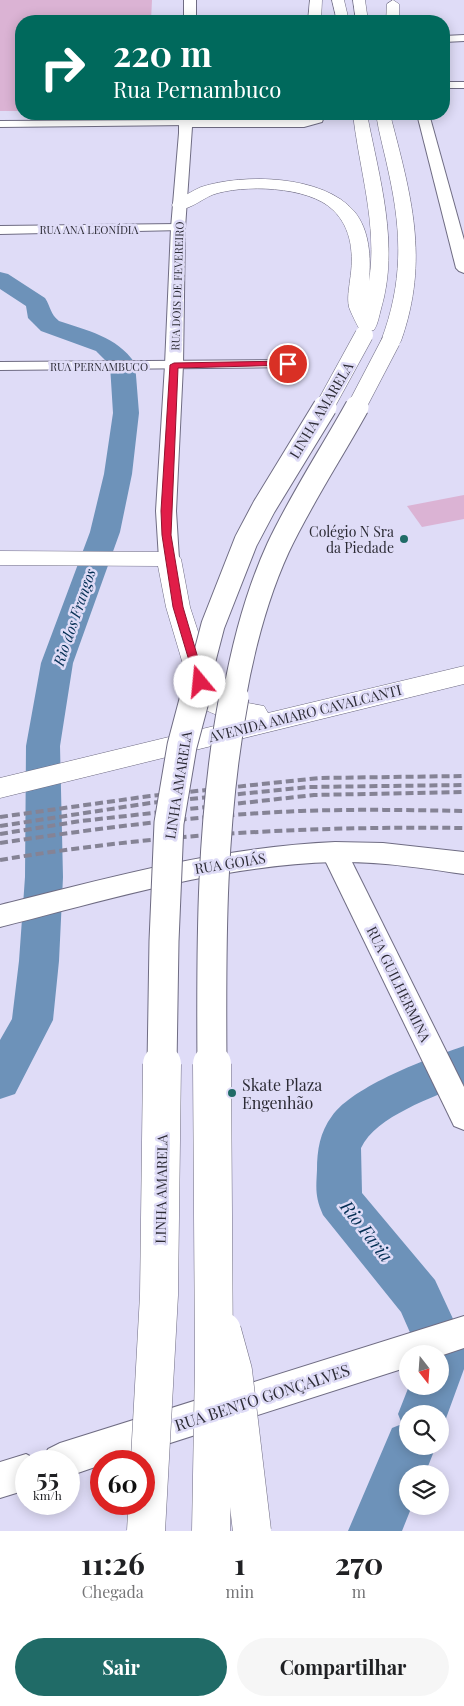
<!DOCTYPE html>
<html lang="pt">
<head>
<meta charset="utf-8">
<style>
	:root { --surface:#fff; --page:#f6f6f6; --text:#202124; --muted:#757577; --accent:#206b67 }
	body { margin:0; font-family:"Playfair Display",serif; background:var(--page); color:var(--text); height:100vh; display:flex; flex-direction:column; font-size:19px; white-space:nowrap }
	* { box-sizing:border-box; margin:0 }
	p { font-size:16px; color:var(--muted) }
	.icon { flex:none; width:28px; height:28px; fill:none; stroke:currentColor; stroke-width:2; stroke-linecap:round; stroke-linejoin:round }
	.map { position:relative; height:1531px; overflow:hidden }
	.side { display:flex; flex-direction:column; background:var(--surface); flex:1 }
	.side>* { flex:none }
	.hud { position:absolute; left:15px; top:15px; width:435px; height:105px; border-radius:20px; box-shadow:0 2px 12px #0003; background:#00695c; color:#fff; overflow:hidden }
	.needle { width:32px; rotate:163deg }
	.tools { position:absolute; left:399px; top:1345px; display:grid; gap:10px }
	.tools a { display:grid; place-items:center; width:50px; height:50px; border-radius:50%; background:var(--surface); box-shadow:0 2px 12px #0003; font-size:25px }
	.speed { position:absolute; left:15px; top:1450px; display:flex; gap:10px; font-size:25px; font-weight:700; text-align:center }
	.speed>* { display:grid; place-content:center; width:65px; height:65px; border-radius:50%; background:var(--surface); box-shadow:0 2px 12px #0003; line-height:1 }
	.speed small { font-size:12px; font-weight:400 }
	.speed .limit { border:8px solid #d22; background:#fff; color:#111 }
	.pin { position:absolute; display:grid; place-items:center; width:42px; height:42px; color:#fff; margin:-21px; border:2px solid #fff; border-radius:50%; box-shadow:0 1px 5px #0007 }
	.me { position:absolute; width:55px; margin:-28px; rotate:343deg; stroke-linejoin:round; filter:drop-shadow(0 0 4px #0008) }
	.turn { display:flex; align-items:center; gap:18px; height:105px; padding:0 15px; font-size:22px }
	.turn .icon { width:65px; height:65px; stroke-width:2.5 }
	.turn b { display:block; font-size:35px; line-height:42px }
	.eta { display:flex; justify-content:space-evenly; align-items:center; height:85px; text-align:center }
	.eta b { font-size:30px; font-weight:700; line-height:35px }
	.primary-button { display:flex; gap:10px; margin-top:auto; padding:10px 15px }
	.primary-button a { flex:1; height:58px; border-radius:30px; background:var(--accent); color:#fff; font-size:20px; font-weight:700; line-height:58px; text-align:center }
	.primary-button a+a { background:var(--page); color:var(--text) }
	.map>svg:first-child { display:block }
	.green { fill:#dbb3d4 }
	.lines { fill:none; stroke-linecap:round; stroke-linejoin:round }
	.river { fill:#6d92b9; fill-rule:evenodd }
	.minor-casing { stroke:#6f6c83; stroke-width:2 }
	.tertiary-casing { stroke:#6f6c83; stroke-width:2 }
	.secondary-casing { stroke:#6f6c83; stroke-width:2 }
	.primary-casing { stroke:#6f6c83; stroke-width:1 }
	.motorway-casing { stroke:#6f6c83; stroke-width:1 }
	.minor { fill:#fff; fill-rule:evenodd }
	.tertiary { fill:#fff; fill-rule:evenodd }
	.secondary { fill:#fff; fill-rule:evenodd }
	.primary { fill:#fff; fill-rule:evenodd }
	.motorway { fill:#fff; fill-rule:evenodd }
	.rail { stroke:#858395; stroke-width:4; stroke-dasharray:8 4; stroke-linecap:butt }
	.motorway-bridge-far3-casing { stroke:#6f6c83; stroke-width:19; stroke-linecap:butt }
	.motorway-bridge-far2-casing { stroke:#6f6c83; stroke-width:25; stroke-linecap:butt }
	.motorway-bridge-far1-casing { stroke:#6f6c83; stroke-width:31; stroke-linecap:butt }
	.motorway-bridge-casing { stroke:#6f6c83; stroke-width:39; stroke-linecap:butt }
	.motorway-bridge-far3 { stroke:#fff; stroke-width:18 }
	.motorway-bridge-far2 { stroke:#fff; stroke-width:23 }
	.motorway-bridge-far1 { stroke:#fff; stroke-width:29 }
	.motorway-bridge { stroke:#fff; stroke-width:38 }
	.route { fill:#e11d48; stroke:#92132f }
	.poi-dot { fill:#206b67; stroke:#dfdcf7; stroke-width:2 }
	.labels { text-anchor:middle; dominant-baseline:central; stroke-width:5; stroke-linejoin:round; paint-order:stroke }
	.far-street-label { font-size:11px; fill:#2c2b35; stroke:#dfdcf7 }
	.street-label { font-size:14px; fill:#2c2b35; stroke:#dfdcf7 }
	.poi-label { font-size:14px; fill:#2c2b35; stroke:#dfdcf7; text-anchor:end }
	.water-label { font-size:15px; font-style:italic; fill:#032e53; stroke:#dfdcf7 }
	.near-poi-label { font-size:16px; fill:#2c2b35; stroke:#dfdcf7; text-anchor:start }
	.near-street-label { font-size:16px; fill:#2c2b35; stroke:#dfdcf7 }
	.near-water-label { font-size:18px; font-style:italic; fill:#032e53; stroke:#dfdcf7 }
</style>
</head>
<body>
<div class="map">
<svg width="464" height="1531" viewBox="0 0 464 1531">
	<rect width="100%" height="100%" fill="#dfdcf7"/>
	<g class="green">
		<polygon points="0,0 152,0 151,21 21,21 21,111 0,111"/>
		<polygon points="464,495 464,519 422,527 407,506"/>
	</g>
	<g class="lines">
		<g class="river">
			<path d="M 0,272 L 8,274 L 45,298 C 51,307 50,314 59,321 C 88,331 116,336 135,363 L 139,413 L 132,474 L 120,532 L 73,663 L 60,746 L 63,877 L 59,961 L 53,1020 L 15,1094 L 0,1099 L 0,1040 L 12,1019 L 19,961 L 25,877 L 26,746 L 41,663 L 90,532 L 104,474 L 113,413 L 110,365 L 96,351 L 41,331 L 28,318 L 26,306 L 0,289 Z"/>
			<path d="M 464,1046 L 464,1084 C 434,1097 376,1116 361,1148 L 362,1193 L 435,1280 L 460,1334 L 464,1348 L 464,1369 L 441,1432 L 440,1414 L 408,1414 L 408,1446 L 436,1446 L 425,1474 L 408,1474 L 408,1506 L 412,1506 L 402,1531 L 348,1531 L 392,1428 L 402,1424 L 398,1414 L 409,1386 L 440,1386 L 440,1354 L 416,1354 L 412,1337 L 401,1312 L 323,1215 C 315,1197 316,1189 317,1170 C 317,1150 320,1132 332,1116 C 353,1086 429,1058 464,1046 Z"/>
		</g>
		<defs>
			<g id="minor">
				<polygon points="464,35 464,41 444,42 444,36"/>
				<rect x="444" y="82" width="20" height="6"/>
				<polygon points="186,120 191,123 190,125 0,127 0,121"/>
				<polygon points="178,224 184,228 182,230 0,234 0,226"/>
				<polygon points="288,360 293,361 295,364 293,367 0,370 0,362"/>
			</g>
			<g id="tertiary">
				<rect x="184" y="0" width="12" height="21"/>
				<polygon points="179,114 191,114 192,119 303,119 311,117 313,114 325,114 322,122 304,127 192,127 185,228 183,365 176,511 179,559 176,563 169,565 162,563 159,559 156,511 165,365 171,228 179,133"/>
				<polygon points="417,114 429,114 464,240 464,273 459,271 456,268"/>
				<polygon points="334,843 343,845 347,852 464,1087 464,1130 454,1126 321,852 325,845"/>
				<polygon points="464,1316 464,1348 440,1356 440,1354 408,1354 408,1367 114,1461 101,1461 101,1465 69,1476 69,1461 42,1461 48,1449 60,1443"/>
				<polygon points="26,1454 39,1461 26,1461 26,1490 0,1498 0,1462"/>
			</g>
			<path id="secondary" d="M 335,842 L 383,843 L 464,852 L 464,874 C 421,868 378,861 335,862 C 221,865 110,899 0,927 L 0,905 C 111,877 220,847 335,842 Z"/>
			<path id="primary" d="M 0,551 L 169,552 L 177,554 L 181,559 L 190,607 L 218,693 L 232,700 L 264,706 L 268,713 L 464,666 L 464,684 L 0,798 L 0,778 L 239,720 C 223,717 202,713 193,698 L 166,607 L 158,566 L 0,565 Z"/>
			<g id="motorway">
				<polygon points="310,0 322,0 321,21 308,21"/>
				<polygon points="332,0 344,0 349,21 337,21"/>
				<polygon points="353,0 365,0 368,21 356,21"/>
				<polygon points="393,0 399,4 399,21 386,21 387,4"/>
				<path d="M 353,114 L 367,114 C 379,177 400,245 381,309 C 379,316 378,324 374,330 L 367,332 L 360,330 C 358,327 350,311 349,307 C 347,298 349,289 350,280 C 354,255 352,228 333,210 C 309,186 242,184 212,195 C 200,200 188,212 174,209 L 172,205 L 174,201 C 183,197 192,191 201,187 C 244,173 323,175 354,211 C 370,230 371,258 369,281 C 378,225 359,169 353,114 Z"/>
				<path d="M 376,114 L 390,114 C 411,195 430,259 401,341 L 398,345 L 391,347 L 384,345 L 381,341 C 403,283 402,234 389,174 C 385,154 379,134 376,114 Z"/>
			</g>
		</defs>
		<use href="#minor" class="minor-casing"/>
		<use href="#tertiary" class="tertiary-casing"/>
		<use href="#secondary" class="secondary-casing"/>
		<use href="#primary" class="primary-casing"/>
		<use href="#motorway" class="motorway-casing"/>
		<use href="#minor" class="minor"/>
		<use href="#tertiary" class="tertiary"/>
		<use href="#secondary" class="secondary"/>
		<use href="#primary" class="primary"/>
		<use href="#motorway" class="motorway"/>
		<g class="rail">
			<polyline points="0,817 150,796 319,778 464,776"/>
			<polyline points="0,826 150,803 309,787 464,785"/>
			<polyline points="0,834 81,821 314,795 464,792"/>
			<path d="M 0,843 C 100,828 200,815 301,811 C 355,809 410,810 464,811"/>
			<path d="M 0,860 C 154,834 308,826 464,828"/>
		</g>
		<defs>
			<g id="motorway-bridge-far3">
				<polyline points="324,408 364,335"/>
				<polyline points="356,408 391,341"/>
			</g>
			<g id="motorway-bridge-far2">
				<polyline points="194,698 213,625 246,541 264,507 325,407"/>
				<path d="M 234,698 C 243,647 257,594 278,548 C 301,499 331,454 357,407"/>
			</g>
			<g id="motorway-bridge-far1">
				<polyline points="162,1065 164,941 169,823 182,746 195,697"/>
				<path d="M 212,1065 C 211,942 211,819 234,697"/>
			</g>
			<g id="motorway-bridge">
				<polyline points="222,1331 233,1371 252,1531"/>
				<polyline points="146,1531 159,1295 162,1064"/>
				<polyline points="211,1531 214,1364 212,1064"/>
			</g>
		</defs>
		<use href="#motorway-bridge-far3" class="motorway-bridge-far3-casing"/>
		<use href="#motorway-bridge-far2" class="motorway-bridge-far2-casing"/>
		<use href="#motorway-bridge-far1" class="motorway-bridge-far1-casing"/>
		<use href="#motorway-bridge" class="motorway-bridge-casing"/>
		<use href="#motorway-bridge-far3" class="motorway-bridge-far3"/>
		<use href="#motorway-bridge-far2" class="motorway-bridge-far2"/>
		<use href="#motorway-bridge-far1" class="motorway-bridge-far1"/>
		<use href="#motorway-bridge" class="motorway-bridge"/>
	</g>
	<polygon class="route" points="288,361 292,364 291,365 178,368 171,535 183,607 205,682 200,685 196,684 173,607 162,535 161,511 170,365 174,363"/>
	<g class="poi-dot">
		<circle cx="404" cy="539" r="5"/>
		<circle cx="232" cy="1093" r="5"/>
	</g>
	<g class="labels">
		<g class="far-street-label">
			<text x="89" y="229">RUA ANA LEONÍDIA</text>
			<text transform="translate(177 286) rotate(-88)">RUA DOIS DE FEVEREIRO</text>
			<text x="99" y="366">RUA PERNAMBUCO</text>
		</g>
		<g class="street-label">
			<text transform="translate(321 410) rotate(-59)">LINHA AMARELA</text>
			<text transform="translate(305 713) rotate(-14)">AVENIDA AMARO CAVALCANTI</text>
			<text transform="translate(178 785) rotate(-81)">LINHA AMARELA</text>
			<text transform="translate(230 863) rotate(-9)">RUA GOIÁS</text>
			<text transform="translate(399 984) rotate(64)">RUA GUILHERMINA</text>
			<text transform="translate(161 1189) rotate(-89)">LINHA AMARELA</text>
		</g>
		<g class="poi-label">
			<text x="394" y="531">Colégio N Sra<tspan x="394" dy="16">da Piedade</tspan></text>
		</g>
		<g class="water-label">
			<text transform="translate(74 617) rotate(-71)">Rio dos Frangos</text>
		</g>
		<g class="near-poi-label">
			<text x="242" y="1084">Skate Plaza<tspan x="242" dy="18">Engenhão</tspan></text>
		</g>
		<g class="near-street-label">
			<text transform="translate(262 1397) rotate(-18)">RUA BENTO GONÇALVES</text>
		</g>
		<g class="near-water-label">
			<text transform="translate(367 1231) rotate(52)">Rio Faria</text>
		</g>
	</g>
</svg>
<div class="tools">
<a><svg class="needle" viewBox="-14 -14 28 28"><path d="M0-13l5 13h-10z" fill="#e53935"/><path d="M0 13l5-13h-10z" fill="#757577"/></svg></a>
<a><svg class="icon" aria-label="search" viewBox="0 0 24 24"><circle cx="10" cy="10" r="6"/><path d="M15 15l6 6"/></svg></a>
<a><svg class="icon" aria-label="layers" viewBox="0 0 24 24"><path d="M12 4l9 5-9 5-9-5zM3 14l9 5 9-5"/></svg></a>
</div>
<div class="speed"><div>55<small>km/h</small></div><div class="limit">60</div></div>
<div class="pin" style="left:288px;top:364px;background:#d93025"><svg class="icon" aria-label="arrive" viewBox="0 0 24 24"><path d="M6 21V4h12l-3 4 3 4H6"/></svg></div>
<svg class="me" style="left:200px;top:682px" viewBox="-20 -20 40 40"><circle r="19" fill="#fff"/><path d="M0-13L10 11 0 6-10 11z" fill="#e11d48"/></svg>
<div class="hud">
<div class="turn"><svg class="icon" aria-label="right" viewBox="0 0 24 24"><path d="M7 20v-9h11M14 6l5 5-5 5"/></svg><div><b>220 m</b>Rua Pernambuco</div></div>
</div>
</div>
<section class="side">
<div class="eta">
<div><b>11:26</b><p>Chegada</p></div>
<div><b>1</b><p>min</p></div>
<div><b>270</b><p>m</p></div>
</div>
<div class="primary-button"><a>Sair</a><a>Compartilhar</a></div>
</section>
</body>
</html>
